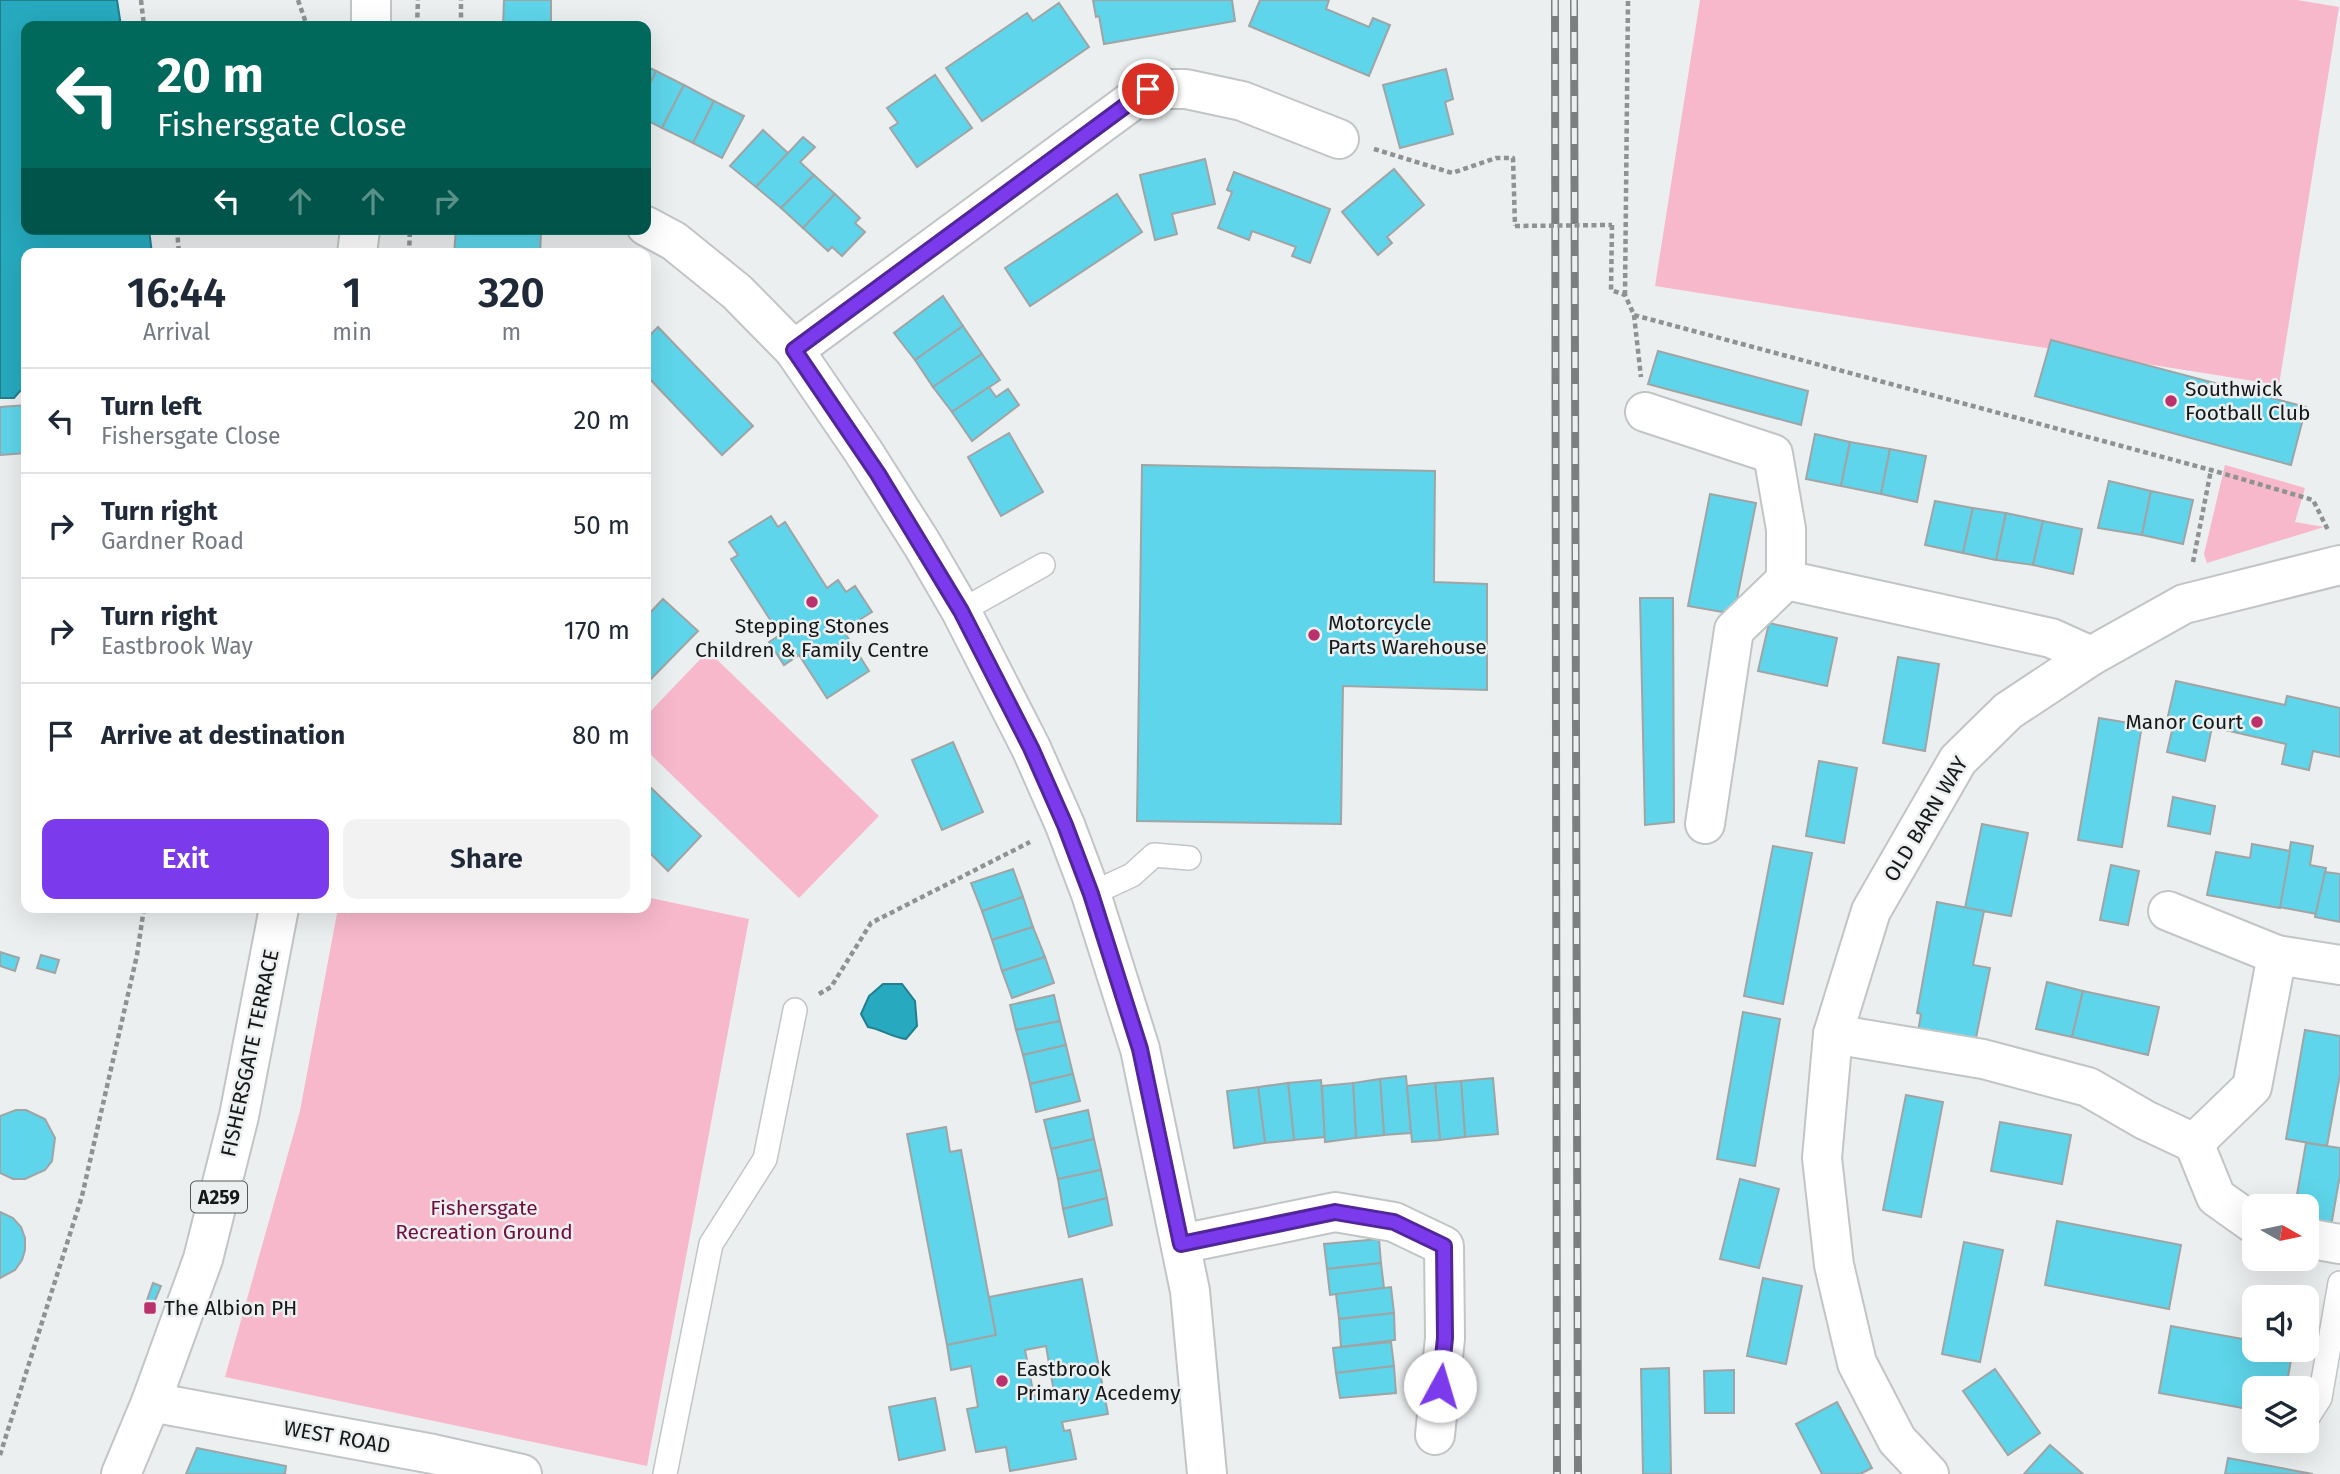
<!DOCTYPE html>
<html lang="en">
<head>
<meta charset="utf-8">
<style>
	:root { --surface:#fff; --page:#f2f2f3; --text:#1f2937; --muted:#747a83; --line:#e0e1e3; --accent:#7c3aed }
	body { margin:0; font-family:"Fira Sans",sans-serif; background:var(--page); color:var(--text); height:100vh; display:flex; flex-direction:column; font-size:26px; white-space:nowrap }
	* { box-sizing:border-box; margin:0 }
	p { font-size:23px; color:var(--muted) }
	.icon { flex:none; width:38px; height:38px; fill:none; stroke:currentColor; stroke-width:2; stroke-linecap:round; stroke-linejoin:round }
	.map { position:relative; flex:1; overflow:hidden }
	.panel { position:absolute; left:21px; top:248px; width:630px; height:665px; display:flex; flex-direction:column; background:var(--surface); border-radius:14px; box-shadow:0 7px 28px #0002 }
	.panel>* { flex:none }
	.top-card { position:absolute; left:21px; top:21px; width:630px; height:214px; border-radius:14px; box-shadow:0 7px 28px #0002; background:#00695c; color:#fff; overflow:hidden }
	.needle { width:46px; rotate:99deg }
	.buttons { position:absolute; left:2242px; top:1194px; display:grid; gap:14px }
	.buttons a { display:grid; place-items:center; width:77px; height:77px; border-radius:14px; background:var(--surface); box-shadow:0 7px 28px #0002; font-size:35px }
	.pin { position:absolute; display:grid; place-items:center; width:60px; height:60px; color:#fff; margin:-30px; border:4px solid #fff; border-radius:50%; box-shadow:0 2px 7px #0007 }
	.me { position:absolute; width:77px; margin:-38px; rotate:6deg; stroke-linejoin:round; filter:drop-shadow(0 0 5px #0008) }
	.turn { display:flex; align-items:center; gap:24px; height:147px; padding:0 21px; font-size:32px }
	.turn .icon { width:91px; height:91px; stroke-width:2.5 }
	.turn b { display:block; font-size:49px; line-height:60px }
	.lanes { display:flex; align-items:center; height:66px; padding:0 21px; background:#0003; justify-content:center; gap:35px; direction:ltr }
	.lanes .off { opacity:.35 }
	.eta { display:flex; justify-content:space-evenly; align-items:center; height:119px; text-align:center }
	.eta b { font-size:42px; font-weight:600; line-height:49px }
	.primary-button { display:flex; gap:14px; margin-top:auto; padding:14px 21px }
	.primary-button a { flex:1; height:80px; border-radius:14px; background:var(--accent); color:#fff; font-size:28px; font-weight:600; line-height:80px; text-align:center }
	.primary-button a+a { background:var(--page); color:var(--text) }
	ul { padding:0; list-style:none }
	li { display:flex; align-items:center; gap:21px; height:105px; padding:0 21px; border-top:2px solid var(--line) }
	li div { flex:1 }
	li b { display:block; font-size:26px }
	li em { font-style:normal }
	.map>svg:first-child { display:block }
	.green { fill:#f8b8cb }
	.water { fill:#27aabf; stroke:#227e8d; stroke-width:2 }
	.building { fill:#5ed5ea; stroke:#a0a4a5; stroke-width:2; fill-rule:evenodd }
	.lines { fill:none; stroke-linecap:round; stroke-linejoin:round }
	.service-casing { stroke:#c1c5c6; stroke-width:26 }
	.minor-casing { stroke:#c1c5c6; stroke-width:42 }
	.tertiary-casing { stroke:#c1c5c6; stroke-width:42 }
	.primary-casing { stroke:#c1c5c6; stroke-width:42 }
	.path { stroke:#8f9292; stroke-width:4.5; stroke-dasharray:5 3.5; stroke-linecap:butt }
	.service { stroke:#fff; stroke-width:23 }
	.minor { stroke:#fff; stroke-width:38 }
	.tertiary { stroke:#fff; stroke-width:38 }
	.primary { stroke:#fff; stroke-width:38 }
	.rail-casing { stroke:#7c7f80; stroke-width:8 }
	.rail { stroke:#ebeff0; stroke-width:5; stroke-dasharray:16; stroke-linecap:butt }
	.path-bridge { stroke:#8f9292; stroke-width:4.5; stroke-dasharray:5 3.5; stroke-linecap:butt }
	.route-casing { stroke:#51269a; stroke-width:18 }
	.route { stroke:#7c3aed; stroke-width:12 }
	.poi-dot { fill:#bb316c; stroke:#ebeff0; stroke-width:2.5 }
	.labels { text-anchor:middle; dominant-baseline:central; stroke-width:5; stroke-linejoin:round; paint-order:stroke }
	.shield { fill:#ebeff0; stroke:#565859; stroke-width:2 }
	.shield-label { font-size:19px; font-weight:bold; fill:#161818 }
	.poi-label { font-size:21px; fill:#161818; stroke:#ebeff0; text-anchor:start }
	.street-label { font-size:21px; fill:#161818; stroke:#ebeff0 }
	.park-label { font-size:21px; fill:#740d3e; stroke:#ebeff0 }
</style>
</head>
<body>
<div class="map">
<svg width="2340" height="1474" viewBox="0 0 2340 1474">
	<rect width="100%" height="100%" fill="#ebeff0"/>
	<g class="green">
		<polygon points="1700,0 2297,0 2339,7 2279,385 1655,286"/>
		<polygon points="2225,465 2305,488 2295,522 2324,527 2207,563 2204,554"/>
		<polygon points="708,651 879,816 799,898 646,750 646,716"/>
		<polygon points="646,897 749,919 647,1466 225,1377 300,1111 338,908 646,908"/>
	</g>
	<g class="water">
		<polygon points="0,0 117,0 121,26 26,26 26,229 149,229 152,254 26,254 26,389 20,391 14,398 0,398"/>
		<path d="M 883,984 L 902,984 L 915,1001 L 917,1026 L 906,1039 C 891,1037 881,1029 868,1027 L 861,1014 L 869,996 Z"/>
	</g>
	<g class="building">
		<polygon points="504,0 551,0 551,26 503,26"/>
		<polygon points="1093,0 1232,0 1235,21 1104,44 1099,16 1096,17"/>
		<polygon points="1260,0 1329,0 1326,9 1369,27 1373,18 1390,25 1369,76 1249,26"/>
		<polygon points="1059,3 1089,47 982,121 946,68 1027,13 1033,21"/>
		<polygon points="646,66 656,71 646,92"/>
		<polygon points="1446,69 1453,99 1445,102 1453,134 1400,148 1383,85"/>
		<polygon points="656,71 684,85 662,128 646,120 646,92"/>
		<polygon points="935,75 972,128 917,167 890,128 898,123 887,108"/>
		<polygon points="684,85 714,101 693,143 662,128"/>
		<polygon points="714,101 744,116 722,158 693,143"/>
		<polygon points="763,130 788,153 756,187 730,166"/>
		<polygon points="803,137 815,147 800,162 814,175 781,208 756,187"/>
		<polygon points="1205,159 1215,204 1172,214 1177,234 1155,240 1140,175"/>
		<polygon points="1394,169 1424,205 1387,237 1392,243 1378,255 1342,212"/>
		<polygon points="1234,172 1330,209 1310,263 1292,256 1296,247 1252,231 1249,240 1218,228 1232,192 1227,190"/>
		<polygon points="814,175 835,194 803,228 781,208"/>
		<polygon points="835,194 860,218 855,223 865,232 842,256 832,247 828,251 803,228"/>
		<polygon points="1117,194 1142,232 1030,306 1005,268"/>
		<polygon points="456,229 541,232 540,254 454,254"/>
		<polygon points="943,296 963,326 915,360 894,333"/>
		<polygon points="963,326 982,354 933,387 915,360"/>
		<polygon points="658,327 753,426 722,455 646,375 646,339"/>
		<polygon points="2051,340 2306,407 2291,465 2035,396"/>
		<polygon points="1658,351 1808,391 1801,425 1648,384"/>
		<polygon points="982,354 1000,380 952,412 933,387"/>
		<polygon points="989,387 996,397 1008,389 1019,405 972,441 952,412"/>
		<polygon points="26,405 26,453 0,455 0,407"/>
		<polygon points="1009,433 1043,492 1001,516 968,457"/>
		<polygon points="1815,434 1850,442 1841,486 1806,479"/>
		<polygon points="1850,442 1890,449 1881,494 1841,486"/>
		<polygon points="1890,449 1926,456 1917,502 1881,494"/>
		<polygon points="1142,465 1435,471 1434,582 1487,584 1487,690 1343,686 1341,824 1137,821"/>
		<polygon points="2109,481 2151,491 2142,535 2098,528"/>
		<polygon points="2151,491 2193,500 2183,544 2142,535"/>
		<polygon points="1710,494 1756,503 1734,614 1688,606"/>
		<polygon points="1935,501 1973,508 1963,553 1925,545"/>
		<polygon points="1973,508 2006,513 1996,560 1963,553"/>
		<polygon points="2006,513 2043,521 2033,565 1996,560"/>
		<polygon points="771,516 778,527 785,522 827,588 838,580 846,592 855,586 872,612 843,630 869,671 827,698 799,655 784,665 769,642 780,635 731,559 738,555 729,542"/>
		<polygon points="2043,521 2082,529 2073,574 2033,565"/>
		<polygon points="1640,598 1673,598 1674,822 1645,825"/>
		<polygon points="663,599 698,631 646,684 646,617"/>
		<polygon points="1769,623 1837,638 1827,686 1758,671"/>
		<polygon points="1898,657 1939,664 1925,751 1883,743"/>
		<polygon points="2176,681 2285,705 2287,696 2340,708 2340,757 2313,751 2309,770 2282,764 2286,744 2212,727 2205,761 2167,752 2175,718 2168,716"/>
		<polygon points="2099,718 2142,725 2122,847 2078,840"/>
		<polygon points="953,742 983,812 942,830 912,760"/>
		<polygon points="1819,761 1857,768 1844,843 1806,836"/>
		<polygon points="646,783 701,836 668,871 646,849"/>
		<polygon points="2173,797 2215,806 2210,834 2168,826"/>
		<polygon points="1982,824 2028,833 2011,916 1965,908"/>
		<polygon points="2291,842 2313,846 2310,865 2326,868 2317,914 2279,907"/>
		<polygon points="2252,844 2290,851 2280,908 2207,895 2216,852 2250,858"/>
		<polygon points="1773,846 1812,853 1783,1004 1744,996"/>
		<polygon points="2111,865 2139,871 2128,925 2100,920"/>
		<polygon points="1013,869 1023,897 982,911 971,883"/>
		<polygon points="2325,872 2340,874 2340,922 2315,917"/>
		<polygon points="1023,897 1033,927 992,940 982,911"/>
		<polygon points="1937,902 1984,911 1973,965 1990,968 1975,1043 1918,1032 1921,1014 1917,1013"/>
		<polygon points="1033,927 1045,957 1002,971 992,940"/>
		<polygon points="0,952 19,958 15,971 0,966"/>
		<polygon points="41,955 59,960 55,973 37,968"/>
		<polygon points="1045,957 1054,983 1012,998 1002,971"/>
		<polygon points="2047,982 2083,991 2072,1037 2036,1029"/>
		<polygon points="2083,991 2159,1007 2148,1055 2072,1037"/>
		<polygon points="1054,995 1060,1021 1016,1030 1010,1005"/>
		<polygon points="1743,1012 1780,1019 1755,1166 1717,1159"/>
		<polygon points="1060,1021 1066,1045 1023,1055 1016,1030"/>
		<polygon points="2305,1030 2340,1036 2340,1074 2327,1146 2286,1139"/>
		<polygon points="1066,1045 1073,1074 1030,1084 1023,1055"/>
		<polygon points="1073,1074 1080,1101 1036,1112 1030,1084"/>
		<polygon points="1406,1076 1411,1133 1384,1135 1380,1079"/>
		<polygon points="1493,1078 1498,1134 1465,1137 1461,1081"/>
		<polygon points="1380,1079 1384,1135 1356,1138 1353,1083"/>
		<polygon points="1321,1080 1325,1137 1294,1140 1288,1083"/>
		<polygon points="1461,1081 1465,1137 1440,1140 1435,1083"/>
		<polygon points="1288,1083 1294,1140 1265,1143 1258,1087"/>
		<polygon points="1353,1083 1356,1138 1325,1142 1322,1086"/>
		<polygon points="1435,1083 1440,1140 1412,1142 1407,1086"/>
		<polygon points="1258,1087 1265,1143 1234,1148 1227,1091"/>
		<polygon points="1906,1095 1943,1102 1921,1217 1883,1210"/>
		<polygon points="16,1110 26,1110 45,1119 55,1138 52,1161 45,1170 25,1179 13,1179 0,1173 0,1116"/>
		<polygon points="1088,1110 1094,1139 1051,1149 1044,1120"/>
		<polygon points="2000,1122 2071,1135 2062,1184 1991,1171"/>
		<polygon points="946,1127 950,1152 961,1150 996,1335 947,1345 907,1134"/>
		<polygon points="1094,1139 1101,1170 1058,1179 1051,1149"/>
		<polygon points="2306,1143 2340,1148 2340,1175 2330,1232 2306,1228 2306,1206 2295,1206"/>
		<polygon points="1101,1170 1107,1198 1063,1209 1058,1179"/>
		<polygon points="1740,1179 1779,1189 1759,1268 1720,1259"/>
		<polygon points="1107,1198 1112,1225 1069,1237 1063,1209"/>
		<polygon points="0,1212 13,1218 21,1227 25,1238 25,1250 22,1260 15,1270 0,1278"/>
		<polygon points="2057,1221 2181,1245 2169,1309 2045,1285"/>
		<polygon points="1379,1239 1381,1263 1327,1269 1324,1244"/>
		<polygon points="1964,1242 2003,1250 1980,1362 1942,1354"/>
		<polygon points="1381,1263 1384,1288 1330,1295 1327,1269"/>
		<polygon points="1763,1278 1802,1286 1786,1364 1747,1356"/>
		<path d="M 1082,1279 L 1108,1414 L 1062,1422 L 1064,1431 L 1070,1430 L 1076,1459 L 1010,1471 L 1006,1447 L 976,1452 L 967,1409 L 978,1407 L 971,1366 L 951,1370 L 947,1345 L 996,1335 L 989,1297 ZM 1046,1346 L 1054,1392 L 1034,1396 L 1025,1350 Z"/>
		<polygon points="153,1283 161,1286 154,1303 147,1300"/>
		<polygon points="1391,1287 1394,1313 1339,1319 1336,1294"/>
		<polygon points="1394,1313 1395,1340 1341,1347 1339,1319"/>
		<polygon points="2171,1326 2254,1341 2254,1349 2293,1349 2286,1388 2254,1388 2254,1410 2159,1393"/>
		<polygon points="1391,1342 1394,1366 1336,1373 1333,1348"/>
		<polygon points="1394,1366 1396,1393 1340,1398 1336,1373"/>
		<polygon points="1669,1368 1671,1474 1643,1474 1641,1369"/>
		<polygon points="1995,1369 2040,1433 2008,1455 1963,1391"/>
		<polygon points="1734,1370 1734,1413 1705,1413 1704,1371"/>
		<polygon points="935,1398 945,1450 899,1460 889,1407"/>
		<polygon points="1837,1402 1872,1468 1860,1474 1822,1474 1796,1424"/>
		<polygon points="2050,1445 2083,1474 2024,1474"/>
		<polygon points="197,1448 286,1466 285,1474 186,1474"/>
		<polygon points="2228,1458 2313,1474 2225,1474"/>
	</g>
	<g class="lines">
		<defs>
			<g id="service">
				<polyline points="961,611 1043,565"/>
				<polyline points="1091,894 1132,875 1154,855 1189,858"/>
				<polyline points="2306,1420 2320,1398 2340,1283"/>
				<polyline points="665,1474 711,1244 765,1159 795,1010"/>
			</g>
			<g id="minor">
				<polyline points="794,350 1148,89 1186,89 1242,101 1339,139"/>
				<polyline points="1645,412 1773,454 1786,529 1786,580 1734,630 1705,824"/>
				<polyline points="1786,580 2051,638 2091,656"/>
				<polyline points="2168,911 2277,955"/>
				<polyline points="1833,1034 1983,1059 2088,1087 2145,1120 2194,1143 2252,1087 2277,955 2340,965"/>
				<polyline points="2194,1143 2216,1197 2254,1224"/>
				<polyline points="2306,1238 2340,1244"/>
				<polyline points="1181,1244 1335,1212 1394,1222 1444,1246 1445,1338 1435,1435"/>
				<polyline points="151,1402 433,1454 522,1474"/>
				<polyline points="1929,1474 1897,1440 1857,1363 1834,1265 1822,1158 1833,1034 1871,911 1958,760 2008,711 2091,656 2184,604 2340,565"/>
			</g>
			<polyline id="tertiary" points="646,226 674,241 737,292 794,350 863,451 922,544 961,611 1031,748 1065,825 1091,894 1140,1049 1190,1291 1207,1474"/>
			<g id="primary">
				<polyline points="371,26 371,0"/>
				<polyline points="357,254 360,229"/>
				<polyline points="121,1474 151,1402 203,1259 239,1116 279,908"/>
			</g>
		</defs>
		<use href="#service" class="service-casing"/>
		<use href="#minor" class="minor-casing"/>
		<use href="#tertiary" class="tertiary-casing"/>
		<use href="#primary" class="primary-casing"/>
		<g class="path">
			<polyline points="141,0 144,26"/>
			<polyline points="298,0 307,26"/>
			<polyline points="417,26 418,0"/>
			<polyline points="461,26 461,0"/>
			<polyline points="1374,149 1452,173 1496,158 1513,158 1515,226"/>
			<polyline points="1612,225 1611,290 1625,295 1634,315 2211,470 2313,500 2328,530"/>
			<polyline points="177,229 179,254"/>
			<polyline points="409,254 410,229"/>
			<polyline points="1625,295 1628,0"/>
			<polyline points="1634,315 1641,377"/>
			<polyline points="2193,562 2211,470"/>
			<polyline points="819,994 831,987 871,923 1030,842"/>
			<polyline points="0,1455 82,1196 137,955 144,908"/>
		</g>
		<use href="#service" class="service"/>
		<use href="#minor" class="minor"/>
		<use href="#tertiary" class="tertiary"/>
		<use href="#primary" class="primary"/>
		<defs>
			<g id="rail">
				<polyline points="1555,0 1557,1474"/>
				<polyline points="1574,0 1578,1474"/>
			</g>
		</defs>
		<use href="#rail" class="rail-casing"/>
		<use href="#rail" class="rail"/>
		<polyline class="path-bridge" points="1515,226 1612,225"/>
	</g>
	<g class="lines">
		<defs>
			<polyline id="route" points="1148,89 794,350 878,474 961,611 1031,748 1065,825 1091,894 1140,1049 1181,1244 1335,1212 1394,1222 1444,1246 1445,1338 1440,1386"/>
		</defs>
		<use href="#route" class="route-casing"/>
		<use href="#route" class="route"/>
	</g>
	<g class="poi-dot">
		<circle cx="2171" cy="401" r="7"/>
		<circle cx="812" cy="602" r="7"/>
		<circle cx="1314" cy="635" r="7"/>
		<circle cx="2257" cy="722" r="7"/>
		<rect x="143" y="1301" width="14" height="14" rx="3.5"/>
		<circle cx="1002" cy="1381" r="7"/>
	</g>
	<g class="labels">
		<rect class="shield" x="191" y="1181.5" width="56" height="31" rx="5"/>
		<g class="shield-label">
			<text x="219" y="1197">A259</text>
		</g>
		<g class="poi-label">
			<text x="2185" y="389">Southwick<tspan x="2185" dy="24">Football Club</tspan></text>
			<text x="1328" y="623">Motorcycle<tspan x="1328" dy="24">Parts Warehouse</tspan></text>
			<text x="812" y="626" text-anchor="middle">Stepping Stones<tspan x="812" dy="24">Children &amp; Family Centre</tspan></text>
			<text x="2243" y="722" text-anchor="end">Manor Court</text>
			<text x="164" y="1308">The Albion PH</text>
			<text x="1016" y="1369">Eastbrook<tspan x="1016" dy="24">Primary Acedemy</tspan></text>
		</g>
		<g class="street-label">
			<text transform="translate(1926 819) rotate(-59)">OLD BARN WAY</text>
			<text transform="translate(250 1053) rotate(-78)">FISHERSGATE TERRACE</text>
			<text transform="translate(337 1437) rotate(10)">WEST ROAD</text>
		</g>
		<g class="park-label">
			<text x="484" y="1208">Fishersgate<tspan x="484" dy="24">Recreation Ground</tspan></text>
		</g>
	</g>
</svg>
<div class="buttons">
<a><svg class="needle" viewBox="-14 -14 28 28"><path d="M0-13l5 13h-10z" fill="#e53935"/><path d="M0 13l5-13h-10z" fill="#747a83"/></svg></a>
<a><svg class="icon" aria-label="sound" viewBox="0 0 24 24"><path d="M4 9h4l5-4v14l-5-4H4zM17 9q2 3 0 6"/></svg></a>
<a><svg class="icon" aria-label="layers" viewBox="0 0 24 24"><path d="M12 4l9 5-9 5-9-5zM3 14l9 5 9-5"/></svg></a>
</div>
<div class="pin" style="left:1148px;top:89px;background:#d93025"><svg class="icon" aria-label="arrive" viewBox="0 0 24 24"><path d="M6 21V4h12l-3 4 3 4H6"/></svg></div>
<svg class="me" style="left:1440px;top:1386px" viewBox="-20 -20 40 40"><circle r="19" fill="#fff"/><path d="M0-13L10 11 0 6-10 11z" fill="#7c3aed"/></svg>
<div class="top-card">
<div class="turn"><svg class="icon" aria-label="left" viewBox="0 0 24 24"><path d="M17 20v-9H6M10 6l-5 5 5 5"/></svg><div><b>20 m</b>Fishersgate Close</div></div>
<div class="lanes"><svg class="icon" aria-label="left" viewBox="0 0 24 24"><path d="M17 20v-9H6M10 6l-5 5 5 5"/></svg><svg class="icon off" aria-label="ahead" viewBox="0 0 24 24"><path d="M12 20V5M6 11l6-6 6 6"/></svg><svg class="icon off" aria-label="ahead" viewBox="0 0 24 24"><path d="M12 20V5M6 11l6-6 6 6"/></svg><svg class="icon off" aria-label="right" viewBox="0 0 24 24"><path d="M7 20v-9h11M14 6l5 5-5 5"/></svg></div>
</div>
<section class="panel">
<div class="eta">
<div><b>16:44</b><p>Arrival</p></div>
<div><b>1</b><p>min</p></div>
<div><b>320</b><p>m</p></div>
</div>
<ul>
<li><svg class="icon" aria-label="left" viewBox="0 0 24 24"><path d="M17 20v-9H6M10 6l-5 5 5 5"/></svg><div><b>Turn left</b><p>Fishersgate Close</p></div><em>20 m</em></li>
<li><svg class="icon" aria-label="right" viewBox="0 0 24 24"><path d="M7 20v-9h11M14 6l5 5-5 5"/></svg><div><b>Turn right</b><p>Gardner Road</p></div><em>50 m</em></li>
<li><svg class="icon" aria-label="right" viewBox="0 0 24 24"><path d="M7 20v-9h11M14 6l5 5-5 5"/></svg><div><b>Turn right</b><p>Eastbrook Way</p></div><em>170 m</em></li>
<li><svg class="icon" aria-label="arrive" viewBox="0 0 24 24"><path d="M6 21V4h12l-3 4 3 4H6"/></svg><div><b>Arrive at destination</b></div><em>80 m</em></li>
</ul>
<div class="primary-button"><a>Exit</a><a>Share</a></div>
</section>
</div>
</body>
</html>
